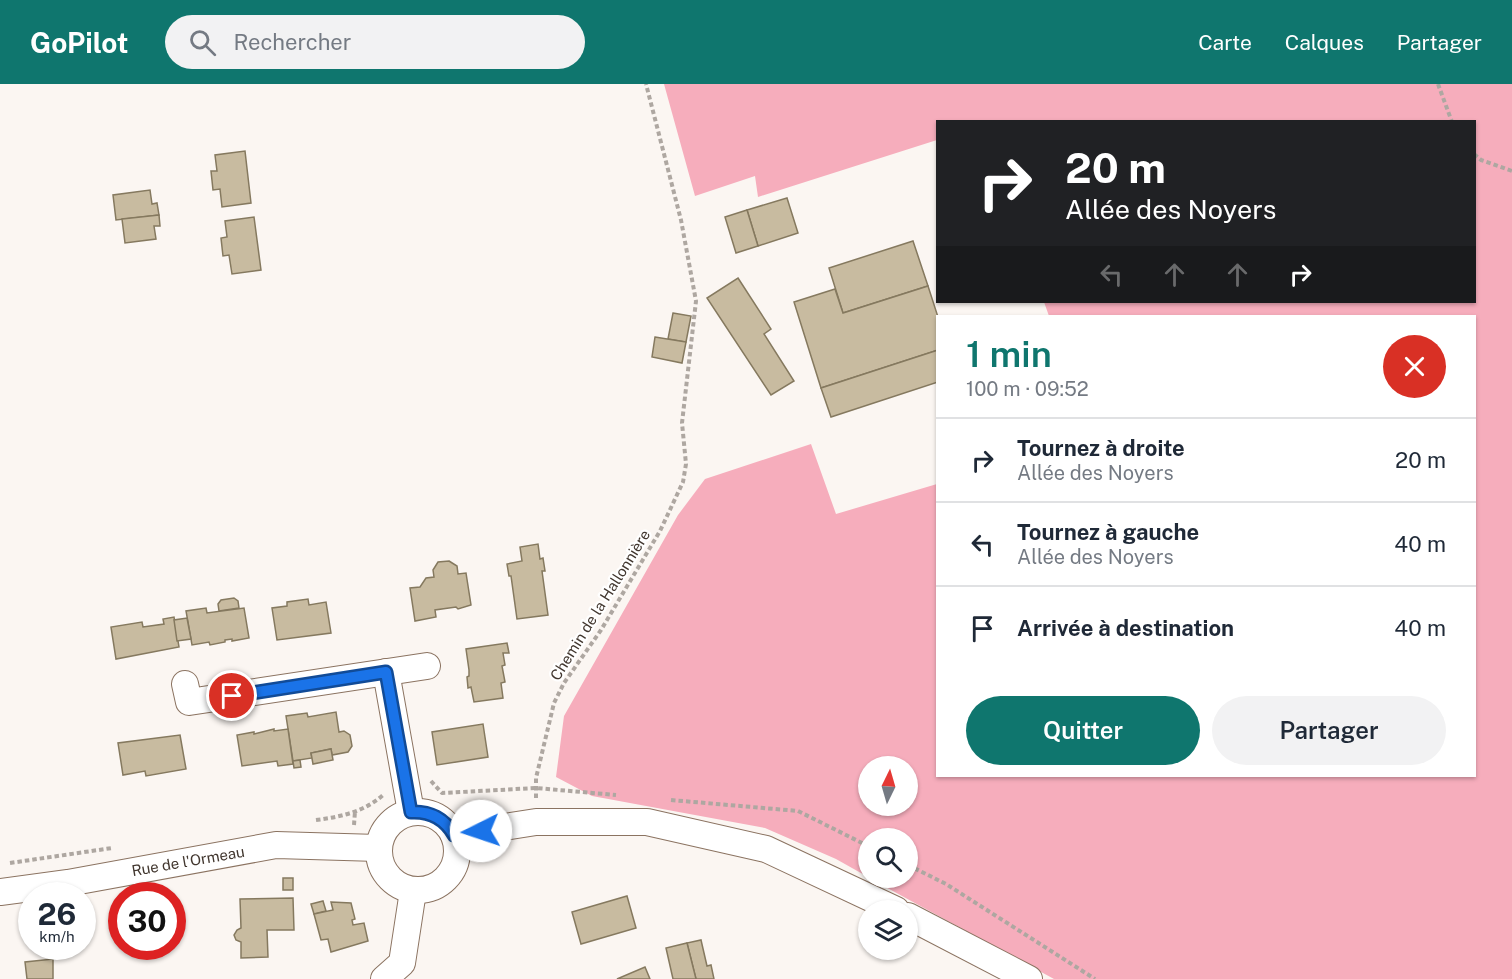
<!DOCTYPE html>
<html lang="fr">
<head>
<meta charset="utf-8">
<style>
	:root { --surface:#fff; --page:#f2f2f3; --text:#1f2937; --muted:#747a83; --line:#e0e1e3; --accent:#0f766e }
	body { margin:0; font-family:"Public Sans",sans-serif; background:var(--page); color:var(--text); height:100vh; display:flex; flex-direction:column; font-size:22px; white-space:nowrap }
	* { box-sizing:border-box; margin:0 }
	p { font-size:20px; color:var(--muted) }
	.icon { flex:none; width:33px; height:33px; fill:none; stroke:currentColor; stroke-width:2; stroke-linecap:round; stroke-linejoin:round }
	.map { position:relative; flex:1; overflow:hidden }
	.side { position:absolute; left:936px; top:231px; width:540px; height:462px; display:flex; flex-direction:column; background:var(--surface); border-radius:0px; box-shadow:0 2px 4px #0004 }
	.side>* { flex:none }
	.top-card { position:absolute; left:936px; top:36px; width:540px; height:183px; border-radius:0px; box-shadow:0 2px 4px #0004; background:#202124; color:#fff; overflow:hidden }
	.needle { width:39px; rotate:5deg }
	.fabs { position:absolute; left:858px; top:672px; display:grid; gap:12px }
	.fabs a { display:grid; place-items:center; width:60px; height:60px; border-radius:50%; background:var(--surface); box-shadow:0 2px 4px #0004; font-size:30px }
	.speed { position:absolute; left:18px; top:798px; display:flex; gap:12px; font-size:30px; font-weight:700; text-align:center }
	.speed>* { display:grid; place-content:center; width:78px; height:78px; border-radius:50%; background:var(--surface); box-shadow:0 2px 4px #0004; line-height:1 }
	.speed small { font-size:15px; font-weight:400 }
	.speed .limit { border:9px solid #d22; background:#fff; color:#111 }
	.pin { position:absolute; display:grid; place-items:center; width:51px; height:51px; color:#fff; margin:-26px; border:3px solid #fff; border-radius:50%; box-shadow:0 2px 6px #0007 }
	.me { position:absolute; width:66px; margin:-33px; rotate:266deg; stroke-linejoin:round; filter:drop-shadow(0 0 4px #0008) }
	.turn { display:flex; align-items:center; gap:21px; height:126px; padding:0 30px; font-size:27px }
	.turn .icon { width:78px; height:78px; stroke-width:2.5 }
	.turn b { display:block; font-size:42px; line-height:51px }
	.lanes { display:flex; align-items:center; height:57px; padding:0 30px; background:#0003; justify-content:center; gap:30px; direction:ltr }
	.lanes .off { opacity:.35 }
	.round { display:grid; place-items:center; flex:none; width:63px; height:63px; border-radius:32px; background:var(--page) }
	.summary { display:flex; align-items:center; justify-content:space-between; height:102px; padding:0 30px }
	h1 { font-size:36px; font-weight:600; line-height:45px; color:var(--accent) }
	.primary-button { display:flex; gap:12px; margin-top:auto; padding:12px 30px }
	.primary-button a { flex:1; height:69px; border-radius:36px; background:var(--accent); color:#fff; font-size:24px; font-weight:600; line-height:69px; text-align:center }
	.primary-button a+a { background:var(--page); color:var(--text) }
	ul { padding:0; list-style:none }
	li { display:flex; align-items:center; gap:18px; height:84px; padding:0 30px; border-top:2px solid var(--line) }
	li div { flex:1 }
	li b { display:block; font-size:22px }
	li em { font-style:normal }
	header { display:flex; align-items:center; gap:36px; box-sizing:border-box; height:84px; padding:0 30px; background:var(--accent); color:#fff }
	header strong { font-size:28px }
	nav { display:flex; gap:33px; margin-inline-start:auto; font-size:21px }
	.search { width:420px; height:54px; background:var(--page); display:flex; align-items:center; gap:15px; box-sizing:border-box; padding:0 21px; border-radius:33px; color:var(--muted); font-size:22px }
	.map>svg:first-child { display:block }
	.green { fill:#f6adbc; fill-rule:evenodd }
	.building { fill:#c8bba0; stroke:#85795f; stroke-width:1.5 }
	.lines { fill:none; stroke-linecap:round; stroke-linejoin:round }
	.minor-casing { stroke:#8b7361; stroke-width:28 }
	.path { stroke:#aea7a1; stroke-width:4; stroke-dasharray:4.5 3; stroke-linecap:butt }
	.minor { stroke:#fff; stroke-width:26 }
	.route-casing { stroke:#114b97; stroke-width:15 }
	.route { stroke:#1a73e8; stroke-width:10 }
	.labels { text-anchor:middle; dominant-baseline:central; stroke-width:4.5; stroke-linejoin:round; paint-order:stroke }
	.street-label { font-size:15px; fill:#42372f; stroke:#fff }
</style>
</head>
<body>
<header>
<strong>GoPilot</strong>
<div class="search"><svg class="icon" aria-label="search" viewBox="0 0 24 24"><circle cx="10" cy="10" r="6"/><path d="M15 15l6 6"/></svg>Rechercher</div>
<nav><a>Carte</a><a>Calques</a><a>Partager</a></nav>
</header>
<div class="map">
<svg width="1512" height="895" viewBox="0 0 1512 895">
	<rect width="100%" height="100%" fill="#fbf6f2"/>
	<path class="green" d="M 664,0 L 1512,0 L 1512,895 L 1054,895 L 869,794 L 908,794 L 908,754 L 868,754 L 868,793 L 836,775 L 765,744 L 592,712 L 556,693 L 564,632 L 678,431 L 705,395 L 811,360 L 836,430 L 937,400 L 938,692 L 1474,692 L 1474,232 L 1049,232 L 1044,218 L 1474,218 L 1474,38 L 938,38 L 937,56 L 758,113 L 755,92 L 695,112 ZM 868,682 L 908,682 L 908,722 L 868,722 Z"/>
	<g class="building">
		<polygon points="245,67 251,119 222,123 220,105 213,106 211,87 217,87 215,71"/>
		<polygon points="150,106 152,120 157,119 159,131 116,136 113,111"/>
		<polygon points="787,114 798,149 758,162 747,126"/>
		<polygon points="747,126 758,162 736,169 725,133"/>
		<polygon points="159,131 160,142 154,142 156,155 125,159 122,135"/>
		<polygon points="254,133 261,186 232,190 229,171 223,172 221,154 227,153 225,137"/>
		<polygon points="913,157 928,202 843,229 829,184"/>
		<polygon points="738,194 771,245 764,250 794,297 771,311 707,214"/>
		<polygon points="928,202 938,233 938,266 821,304 794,218 835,205 843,229"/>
		<polygon points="673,229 691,232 686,258 668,255"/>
		<polygon points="655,253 686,258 682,279 652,273"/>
		<polygon points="938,266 938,298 831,333 821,304"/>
		<polygon points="538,460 540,475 543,474 545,487 542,487 548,531 517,535 511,492 509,492 507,480 522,477 520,463"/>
		<polygon points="449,477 457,482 458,490 466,489 471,521 458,525 456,523 435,526 436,533 415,537 410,504 420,503 426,494 434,493 433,486 438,478"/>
		<polygon points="234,514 238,517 239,524 219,527 218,520 221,516"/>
		<polygon points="308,515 309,521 326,518 331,549 277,556 272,524 287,522 287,518"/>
		<polygon points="206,524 207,529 244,524 249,554 232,557 232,555 225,556 225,558 210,561 209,558 192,561 186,527"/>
		<polygon points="174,533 179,563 116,575 111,543 142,538 143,543 164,540 163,535"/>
		<polygon points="187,534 191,555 177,557 174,536"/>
		<polygon points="507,559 509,569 503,569 505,581 502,582 505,598 501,599 503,614 474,618 471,603 468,604 467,593 469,592 469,586 466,565"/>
		<polygon points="336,628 339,648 344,647 350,651 352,662 348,668 332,671 331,665 311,669 312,674 293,677 286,632 307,629 308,633"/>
		<polygon points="483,640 488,673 437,681 432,648"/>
		<polygon points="274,645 274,647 288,645 293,680 278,682 277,677 242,682 237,651 254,648 254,650"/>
		<polygon points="180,651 186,685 146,692 145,687 123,691 118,659"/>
		<polygon points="331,665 333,676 313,680 311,669"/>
		<polygon points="300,676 301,683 294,684 293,677"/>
		<rect x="283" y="794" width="10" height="12"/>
		<polygon points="627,812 636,844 581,860 572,828"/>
		<polygon points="293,814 294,846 267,846 268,873 241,874 241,858 236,856 234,851 237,846 241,844 240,815"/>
		<polygon points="323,817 326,827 314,830 311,820"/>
		<polygon points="331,818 351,819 355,835 352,836 353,841 364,839 368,857 331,868 328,855 321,856 314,830 333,826"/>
		<polygon points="701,856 707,882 711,881 714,895 696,895 687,859"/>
		<polygon points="687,859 696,895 673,895 666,864"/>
		<polygon points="53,875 53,895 27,895 25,878"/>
		<polygon points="645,883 650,895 617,895"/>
	</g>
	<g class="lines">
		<defs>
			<g id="minor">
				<polyline points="386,588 411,728"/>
				<polyline points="185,600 189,618 427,582"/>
				<circle cx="418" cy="767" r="39"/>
				<polyline points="454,751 536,738 647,738 766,765 896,826"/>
				<polyline points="0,808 68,799 276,761 378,764"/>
				<polyline points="908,832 1029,895"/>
				<polyline points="384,895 402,879 413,807"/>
			</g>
		</defs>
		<use href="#minor" class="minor-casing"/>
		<g class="path">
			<polyline points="1438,0 1452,38"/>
			<polyline points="1474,70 1481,76 1512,87"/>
			<polyline points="431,697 442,709 536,704 616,711"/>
			<polyline points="536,714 536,694 554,619 564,599 601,546 660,447 683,398 686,380 682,339 696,217 681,136 646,0"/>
			<polyline points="671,716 798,727 868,762"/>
			<path d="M 316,736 C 340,733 364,728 383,711"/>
			<polyline points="354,741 355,727"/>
			<polyline points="10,779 112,764"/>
			<polyline points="908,781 946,800 1095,895"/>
		</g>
		<use href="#minor" class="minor"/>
	</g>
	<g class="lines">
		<defs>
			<path id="route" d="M 232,612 L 386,588 L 411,728 C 430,727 445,735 454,751 L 481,747"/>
		</defs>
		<use href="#route" class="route-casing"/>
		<use href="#route" class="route"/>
	</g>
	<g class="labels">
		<g class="street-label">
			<text transform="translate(600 521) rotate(-58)">Chemin de la Hallonnière</text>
			<text transform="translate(188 777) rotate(-10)">Rue de l'Ormeau</text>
		</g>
	</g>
</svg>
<div class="fabs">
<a><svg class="needle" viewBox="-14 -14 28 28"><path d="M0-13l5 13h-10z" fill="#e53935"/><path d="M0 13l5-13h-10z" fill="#747a83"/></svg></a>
<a><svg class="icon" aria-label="search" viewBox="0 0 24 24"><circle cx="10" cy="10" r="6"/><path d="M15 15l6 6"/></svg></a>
<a><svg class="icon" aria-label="layers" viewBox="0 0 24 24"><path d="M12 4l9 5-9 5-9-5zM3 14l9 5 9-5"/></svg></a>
</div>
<div class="speed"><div>26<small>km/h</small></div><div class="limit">30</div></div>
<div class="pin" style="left:232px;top:612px;background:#d93025"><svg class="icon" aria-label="arrive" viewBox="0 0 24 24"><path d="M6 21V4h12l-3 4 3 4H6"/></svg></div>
<svg class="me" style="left:481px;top:747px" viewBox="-20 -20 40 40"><circle r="19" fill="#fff"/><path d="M0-13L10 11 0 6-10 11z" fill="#1a73e8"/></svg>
<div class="top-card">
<div class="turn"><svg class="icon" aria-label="right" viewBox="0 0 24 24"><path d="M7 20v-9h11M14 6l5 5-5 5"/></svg><div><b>20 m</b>Allée des Noyers</div></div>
<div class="lanes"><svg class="icon off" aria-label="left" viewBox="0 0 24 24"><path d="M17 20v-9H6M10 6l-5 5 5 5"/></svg><svg class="icon off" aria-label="ahead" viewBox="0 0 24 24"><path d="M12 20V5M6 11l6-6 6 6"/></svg><svg class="icon off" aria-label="ahead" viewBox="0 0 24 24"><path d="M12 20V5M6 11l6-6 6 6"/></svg><svg class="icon" aria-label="right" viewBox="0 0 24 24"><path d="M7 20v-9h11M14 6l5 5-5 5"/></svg></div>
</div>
<section class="side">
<div class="summary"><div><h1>1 min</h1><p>100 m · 09:52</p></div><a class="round" style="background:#d93025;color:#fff"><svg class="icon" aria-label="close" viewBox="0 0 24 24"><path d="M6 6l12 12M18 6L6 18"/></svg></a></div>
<ul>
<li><svg class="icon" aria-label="right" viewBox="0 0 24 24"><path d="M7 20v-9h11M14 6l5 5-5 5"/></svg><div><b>Tournez à droite</b><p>Allée des Noyers</p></div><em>20 m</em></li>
<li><svg class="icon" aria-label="left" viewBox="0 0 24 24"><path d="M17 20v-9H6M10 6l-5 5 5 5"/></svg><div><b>Tournez à gauche</b><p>Allée des Noyers</p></div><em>40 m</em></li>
<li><svg class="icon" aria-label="arrive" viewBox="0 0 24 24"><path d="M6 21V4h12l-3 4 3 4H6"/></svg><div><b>Arrivée à destination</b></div><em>40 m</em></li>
</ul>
<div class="primary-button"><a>Quitter</a><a>Partager</a></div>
</section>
</div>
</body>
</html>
